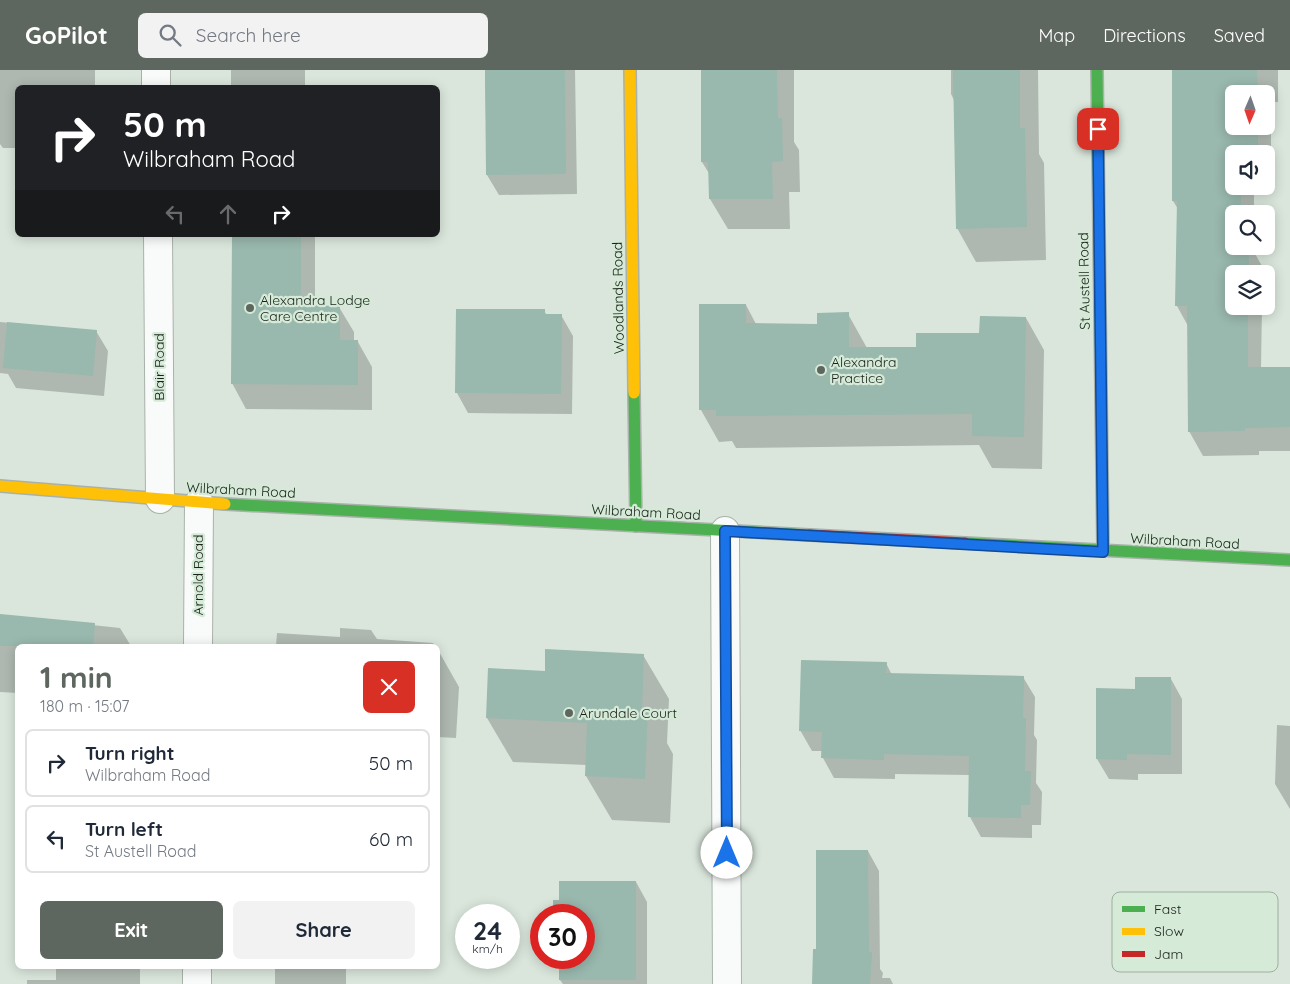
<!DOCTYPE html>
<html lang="en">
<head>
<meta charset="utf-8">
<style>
	:root { --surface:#fff; --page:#f2f2f3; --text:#1f2937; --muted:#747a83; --line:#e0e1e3; --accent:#5e675f }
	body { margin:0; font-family:Quicksand,sans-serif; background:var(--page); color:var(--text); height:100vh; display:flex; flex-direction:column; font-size:19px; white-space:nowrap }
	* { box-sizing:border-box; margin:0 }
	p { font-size:16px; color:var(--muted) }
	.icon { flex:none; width:28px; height:28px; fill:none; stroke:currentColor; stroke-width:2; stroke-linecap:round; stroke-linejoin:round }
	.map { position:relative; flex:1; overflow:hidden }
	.panel { position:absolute; left:15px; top:574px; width:425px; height:325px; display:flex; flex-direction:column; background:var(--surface); border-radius:8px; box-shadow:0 2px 12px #0003 }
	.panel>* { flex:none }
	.top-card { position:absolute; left:15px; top:15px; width:425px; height:152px; border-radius:8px; box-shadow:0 2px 12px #0003; background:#202124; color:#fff; overflow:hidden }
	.needle { width:32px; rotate:182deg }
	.fabs { position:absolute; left:1225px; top:15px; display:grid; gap:10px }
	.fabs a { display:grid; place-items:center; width:50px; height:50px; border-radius:8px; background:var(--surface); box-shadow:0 2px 12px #0003; font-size:25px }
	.speed { position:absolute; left:455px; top:834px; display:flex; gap:10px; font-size:25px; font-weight:700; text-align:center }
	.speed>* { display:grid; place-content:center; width:65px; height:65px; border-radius:50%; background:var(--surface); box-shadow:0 2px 12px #0003; line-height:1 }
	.speed small { font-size:12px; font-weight:400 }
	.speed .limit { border:8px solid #d22; background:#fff; color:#111 }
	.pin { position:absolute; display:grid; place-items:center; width:42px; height:42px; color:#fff; margin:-21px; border-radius:10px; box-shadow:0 2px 8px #0006 }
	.me { position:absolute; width:55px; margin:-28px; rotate:0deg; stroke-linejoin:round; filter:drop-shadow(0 0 4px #0008) }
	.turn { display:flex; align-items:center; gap:18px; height:105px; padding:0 25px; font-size:22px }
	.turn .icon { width:65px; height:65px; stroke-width:2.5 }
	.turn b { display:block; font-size:35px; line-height:42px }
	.lanes { display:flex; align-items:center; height:48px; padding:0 25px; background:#0003; justify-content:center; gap:25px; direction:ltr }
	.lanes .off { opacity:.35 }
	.round { display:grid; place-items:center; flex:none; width:52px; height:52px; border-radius:8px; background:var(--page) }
	.summary { display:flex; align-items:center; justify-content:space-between; height:85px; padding:0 25px }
	h1 { font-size:30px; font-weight:700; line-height:38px; color:var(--accent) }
	.button { display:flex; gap:10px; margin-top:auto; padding:10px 25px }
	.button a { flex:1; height:58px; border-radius:8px; background:var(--accent); color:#fff; font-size:20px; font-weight:700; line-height:58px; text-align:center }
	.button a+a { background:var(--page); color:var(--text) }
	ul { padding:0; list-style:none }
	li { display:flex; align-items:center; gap:15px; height:68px; margin:0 10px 8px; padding:0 15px; border:2px solid var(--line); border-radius:8px }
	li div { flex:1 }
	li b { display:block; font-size:19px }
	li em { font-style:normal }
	header { display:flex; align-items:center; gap:30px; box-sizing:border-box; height:70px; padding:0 25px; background:var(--accent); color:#fff }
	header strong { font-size:24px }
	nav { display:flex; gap:28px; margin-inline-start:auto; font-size:18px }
	.search { width:350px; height:45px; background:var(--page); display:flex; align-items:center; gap:12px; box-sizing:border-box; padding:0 18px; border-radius:8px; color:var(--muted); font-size:19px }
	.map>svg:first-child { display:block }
	.shadow { fill:#0003; fill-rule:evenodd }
	.building { fill:#99b8ae }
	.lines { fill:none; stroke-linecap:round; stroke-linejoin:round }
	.street-casing { stroke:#a9b2aa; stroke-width:30 }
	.fast-casing { stroke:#a9b2aa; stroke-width:14 }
	.slow-casing { stroke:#a9b2aa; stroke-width:14 }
	.jam-casing { stroke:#a9b2aa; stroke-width:14 }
	.street { stroke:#f9fbfa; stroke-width:28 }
	.fast { stroke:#4caf50; stroke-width:11 }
	.slow { stroke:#ffc107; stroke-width:11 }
	.jam { stroke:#c62828; stroke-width:11 }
	.route-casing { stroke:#114b97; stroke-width:12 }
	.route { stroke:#1a73e8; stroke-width:9 }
	.poi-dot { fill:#5e675f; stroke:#d6ead8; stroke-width:2 }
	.labels { text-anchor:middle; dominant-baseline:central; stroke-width:4.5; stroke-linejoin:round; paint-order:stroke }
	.street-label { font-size:14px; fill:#1b221c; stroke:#d6ead8 }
	.poi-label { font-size:14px; fill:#1b221c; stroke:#d6ead8; text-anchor:start }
	.key { fill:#d6ead8; stroke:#9eaea0; stroke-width:1 }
	.key-label { font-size:14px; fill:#1b221c }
</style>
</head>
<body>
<header>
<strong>GoPilot</strong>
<div class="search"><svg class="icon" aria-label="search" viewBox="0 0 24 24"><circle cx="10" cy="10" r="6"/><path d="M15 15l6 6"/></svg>Search here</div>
<nav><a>Map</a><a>Directions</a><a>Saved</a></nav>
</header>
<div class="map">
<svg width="1290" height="914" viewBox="0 0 1290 914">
	<rect width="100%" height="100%" fill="#dae6dc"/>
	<g class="shadow">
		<polygon points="0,0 95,0 95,18 18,18 18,78 3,78 0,74"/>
		<rect x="231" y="0" width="74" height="18"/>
		<polygon points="485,0 575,0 577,124 499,125 487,105"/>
		<polygon points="702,0 794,0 794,72 799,80 800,122 789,122 790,159 728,159 710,129 710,105 702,92"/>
		<polygon points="951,0 1038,0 1039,84 1044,93 1046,190 976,192 957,158 954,30 951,24"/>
		<path d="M 1172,0 L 1278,0 L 1278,32 L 1271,32 L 1271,112 L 1266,112 L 1266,84 L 1234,84 L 1234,116 L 1254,116 L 1254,144 L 1234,144 L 1234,176 L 1254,176 L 1254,182 L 1262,196 L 1262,204 L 1234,204 L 1234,236 L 1262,236 L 1261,299 L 1290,298 L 1290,381 L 1259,381 L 1259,385 L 1203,386 L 1189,361 L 1188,256 L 1177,236 L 1178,139 L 1173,131 ZM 1234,24 L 1266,24 L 1266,56 L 1234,56 Z"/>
		<polygon points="233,165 315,165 315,237 339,237 354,262 354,272 358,272 372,297 372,340 246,339 232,313"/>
		<polygon points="700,235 746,235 756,254 819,255 848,244 867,278 917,278 980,264 1026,248 1044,280 1042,399 992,398 979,375 736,378 732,371 719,372 701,340"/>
		<polygon points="544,241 547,245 561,245 573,266 572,344 468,343 457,323"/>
		<polygon points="0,252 96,261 108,281 104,326 16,318 8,304 0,303"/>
		<polygon points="0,545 120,558 131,576 18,576 18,623 0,622"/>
		<polygon points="340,558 371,560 377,569 433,573 435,576 276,576 277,563 340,567"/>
		<polygon points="438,580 459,617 456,668 438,667"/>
		<polygon points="643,585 669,629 667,673 673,684 670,753 612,750 586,706 587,695 513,692 487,648 489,599 546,602"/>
		<polygon points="886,593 892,605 1023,607 1035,627 1034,665 1037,670 1036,713 1042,722 1041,755 1032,755 1032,768 981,767 970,747 970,705 895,704 895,709 834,708 823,688 823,681 812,681 800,660"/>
		<polygon points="1171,609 1182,629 1182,704 1138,704 1138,710 1109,709 1097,689 1098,620 1136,620"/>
		<polygon points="1277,655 1290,656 1290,739 1275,714"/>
		<polygon points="868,781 879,801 880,899 883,903 882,908 890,908 893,914 813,914 818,880"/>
		<polygon points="636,812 647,832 647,914 563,914 560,910 560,901 554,891 554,888 584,888 584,845 554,845 560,831"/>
		<polygon points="56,896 140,896 140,914 27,914 27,910 56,910"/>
		<rect x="275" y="896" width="71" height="18"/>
	</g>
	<g class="building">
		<polygon points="485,0 565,0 566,104 486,105"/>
		<polygon points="701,0 777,0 778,48 782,48 783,91 772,92 773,129 709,129 708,92 701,92"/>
		<polygon points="953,0 1020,0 1020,58 1025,58 1027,157 956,159"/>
		<polygon points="1172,0 1257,0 1258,24 1234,24 1234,56 1258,56 1258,84 1234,84 1234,116 1241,116 1241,144 1234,144 1234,176 1249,176 1249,204 1234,204 1234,236 1248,236 1248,297 1290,297 1290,357 1245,358 1245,361 1188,362 1187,236 1175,236 1177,131 1172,131"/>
		<polygon points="232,165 301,165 301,235 340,236 340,270 358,270 358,315 231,314"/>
		<polygon points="699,234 746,234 746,253 817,254 817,243 849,242 849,277 916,277 916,263 979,263 980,246 1026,247 1024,367 972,366 972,344 716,346 716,340 699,340"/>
		<polygon points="456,239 545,239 545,244 562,244 561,324 455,323"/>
		<polygon points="7,252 97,260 93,306 3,298"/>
		<polygon points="0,544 95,553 93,576 0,576"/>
		<polygon points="545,579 644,584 642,638 648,639 645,709 585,706 587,653 486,648 488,598 545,601"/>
		<polygon points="801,590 887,592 886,603 1024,606 1023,648 1026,648 1025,701 1031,701 1030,735 1021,735 1021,748 968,747 969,686 884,684 884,690 821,688 822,662 799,661"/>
		<polygon points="1135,607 1171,607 1171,685 1127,684 1127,690 1096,689 1096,618 1135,619"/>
		<polygon points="816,780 868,780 869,882 872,882 870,914 812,914 813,879 816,879"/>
		<polygon points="559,811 636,811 636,910 559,910 559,891 553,891 553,888 584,888 584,845 553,845 553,830 559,830"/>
	</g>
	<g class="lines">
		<defs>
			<g id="street">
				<polyline points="156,0 156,18"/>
				<polyline points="158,165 160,429"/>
				<polyline points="725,461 727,914"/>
				<polyline points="198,576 199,433"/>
				<polyline points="197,914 197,896"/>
			</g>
			<g id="fast">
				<polyline points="1097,0 1103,481"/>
				<polyline points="634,323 636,456"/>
				<polyline points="225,434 810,465"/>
				<polyline points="965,473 1290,490"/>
			</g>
			<g id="slow">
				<polyline points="630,0 634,323"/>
				<polyline points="0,416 225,434"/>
			</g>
			<polyline id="jam" points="810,465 965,473"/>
		</defs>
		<use href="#street" class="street-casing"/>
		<use href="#fast" class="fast-casing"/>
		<use href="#slow" class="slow-casing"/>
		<use href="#jam" class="jam-casing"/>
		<use href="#street" class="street"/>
		<use href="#fast" class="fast"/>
		<use href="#slow" class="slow"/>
		<use href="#jam" class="jam"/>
	</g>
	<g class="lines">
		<defs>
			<polyline id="route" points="727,783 725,461 1103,482 1098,59"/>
		</defs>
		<use href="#route" class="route-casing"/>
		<use href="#route" class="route"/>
	</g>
	<g class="poi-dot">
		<circle cx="250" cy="238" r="5"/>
		<circle cx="821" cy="300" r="5"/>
		<circle cx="569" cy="643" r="5"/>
	</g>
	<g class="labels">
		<g class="street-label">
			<text transform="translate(1084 211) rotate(-91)">St Austell Road</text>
			<text transform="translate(618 228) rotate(-91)">Woodlands Road</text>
			<text transform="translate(159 297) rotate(-90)">Blair Road</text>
			<text transform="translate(241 420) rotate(3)">Wilbraham Road</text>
			<text transform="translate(646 442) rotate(3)">Wilbraham Road</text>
			<text transform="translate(1185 471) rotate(3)">Wilbraham Road</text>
			<text transform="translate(198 505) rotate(-90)">Arnold Road</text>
		</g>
		<g class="poi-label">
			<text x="260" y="230">Alexandra Lodge<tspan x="260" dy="16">Care Centre</tspan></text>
			<text x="831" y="292">Alexandra<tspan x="831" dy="16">Practice</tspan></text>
			<text x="579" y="643">Arundale Court</text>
		</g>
	</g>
	<rect x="1112" y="822" width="166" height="80" rx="8" class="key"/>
	<rect x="1122" y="836" width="23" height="6" fill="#4caf50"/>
	<rect x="1122" y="858" width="23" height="7" fill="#ffc107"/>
	<rect x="1122" y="881" width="23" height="6" fill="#c62828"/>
	<g class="key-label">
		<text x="1154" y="844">Fast</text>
		<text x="1154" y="866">Slow</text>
		<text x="1154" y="889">Jam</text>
	</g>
</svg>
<div class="fabs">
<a><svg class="needle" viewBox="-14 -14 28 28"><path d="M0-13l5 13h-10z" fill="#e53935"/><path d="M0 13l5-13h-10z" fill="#747a83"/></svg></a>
<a><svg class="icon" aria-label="sound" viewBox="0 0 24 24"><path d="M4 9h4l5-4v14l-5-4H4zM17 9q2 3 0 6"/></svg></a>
<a><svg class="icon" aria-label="search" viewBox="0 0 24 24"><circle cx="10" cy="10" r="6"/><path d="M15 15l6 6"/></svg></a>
<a><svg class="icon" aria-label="layers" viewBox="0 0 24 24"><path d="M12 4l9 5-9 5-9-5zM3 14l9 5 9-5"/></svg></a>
</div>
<div class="speed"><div>24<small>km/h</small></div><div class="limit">30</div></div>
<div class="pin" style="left:1098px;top:59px;background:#d93025"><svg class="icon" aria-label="arrive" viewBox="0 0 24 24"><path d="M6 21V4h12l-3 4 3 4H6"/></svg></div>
<svg class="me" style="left:727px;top:783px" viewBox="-20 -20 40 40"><circle r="19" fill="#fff"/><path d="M0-13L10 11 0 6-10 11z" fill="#1a73e8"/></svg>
<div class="top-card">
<div class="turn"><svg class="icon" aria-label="right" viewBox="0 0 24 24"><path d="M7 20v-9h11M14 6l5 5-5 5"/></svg><div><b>50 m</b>Wilbraham Road</div></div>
<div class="lanes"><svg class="icon off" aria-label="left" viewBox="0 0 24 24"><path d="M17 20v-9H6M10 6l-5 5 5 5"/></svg><svg class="icon off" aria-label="ahead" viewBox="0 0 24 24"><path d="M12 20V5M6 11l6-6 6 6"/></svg><svg class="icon" aria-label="right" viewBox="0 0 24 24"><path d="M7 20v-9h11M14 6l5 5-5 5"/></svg></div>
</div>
<section class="panel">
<div class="summary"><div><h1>1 min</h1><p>180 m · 15:07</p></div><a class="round" style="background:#d93025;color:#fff"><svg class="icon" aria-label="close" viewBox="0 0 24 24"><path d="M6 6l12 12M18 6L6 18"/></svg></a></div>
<ul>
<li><svg class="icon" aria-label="right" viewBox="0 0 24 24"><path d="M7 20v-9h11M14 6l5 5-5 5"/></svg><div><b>Turn right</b><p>Wilbraham Road</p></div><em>50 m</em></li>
<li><svg class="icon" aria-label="left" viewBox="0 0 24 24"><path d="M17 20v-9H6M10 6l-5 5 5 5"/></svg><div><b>Turn left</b><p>St Austell Road</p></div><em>60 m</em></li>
</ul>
<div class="button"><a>Exit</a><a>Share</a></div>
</section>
</div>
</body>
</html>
